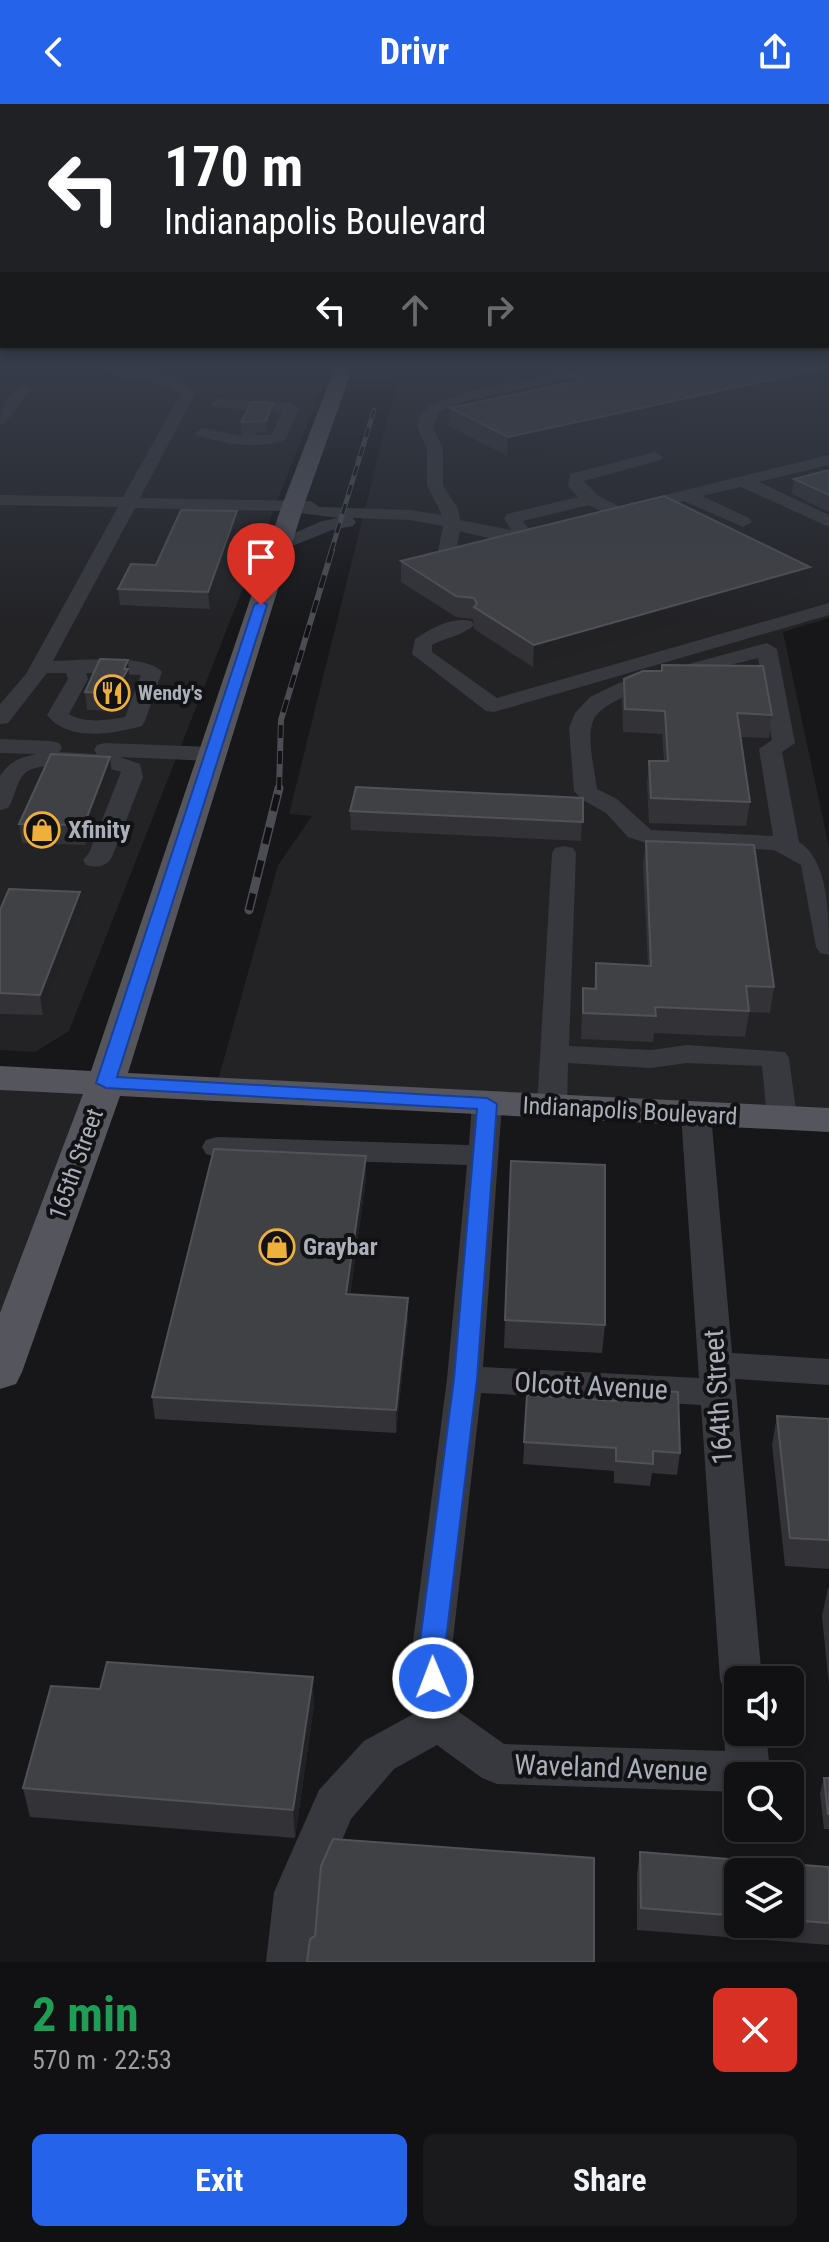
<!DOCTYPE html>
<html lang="en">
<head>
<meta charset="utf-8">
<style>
	:root { --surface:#111113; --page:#1a1a1c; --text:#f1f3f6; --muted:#9c9da0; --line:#303133; --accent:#2563eb }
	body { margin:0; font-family:"Roboto Condensed",sans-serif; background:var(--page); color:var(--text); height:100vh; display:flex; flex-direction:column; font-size:30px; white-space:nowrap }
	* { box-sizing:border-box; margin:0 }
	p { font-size:26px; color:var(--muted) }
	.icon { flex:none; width:44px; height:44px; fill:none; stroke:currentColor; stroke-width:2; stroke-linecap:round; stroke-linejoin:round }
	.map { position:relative; height:1858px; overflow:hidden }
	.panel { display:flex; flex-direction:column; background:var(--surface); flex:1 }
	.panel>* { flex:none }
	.guide { position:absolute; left:0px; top:0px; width:830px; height:244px; box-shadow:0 4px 12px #0003,0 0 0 2px var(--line); background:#202124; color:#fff; overflow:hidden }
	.buttons { position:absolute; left:724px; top:1562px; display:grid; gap:16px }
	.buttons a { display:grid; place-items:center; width:80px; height:80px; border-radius:12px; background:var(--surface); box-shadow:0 4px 12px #0003,0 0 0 2px var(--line); font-size:40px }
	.pin { position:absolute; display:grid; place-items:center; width:68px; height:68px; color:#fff; margin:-82px -34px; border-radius:50% 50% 50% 0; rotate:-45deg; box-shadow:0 0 8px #0007 }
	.pin .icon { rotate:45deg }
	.me { position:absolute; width:88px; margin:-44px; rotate:359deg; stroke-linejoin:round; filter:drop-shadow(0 0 6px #0008) }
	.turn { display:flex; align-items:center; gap:28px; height:168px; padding:0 32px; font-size:36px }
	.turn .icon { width:104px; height:104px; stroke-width:2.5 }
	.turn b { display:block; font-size:56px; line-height:68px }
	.lanes { display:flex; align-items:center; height:76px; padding:0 32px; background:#0003; justify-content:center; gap:40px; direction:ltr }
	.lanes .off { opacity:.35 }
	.round { display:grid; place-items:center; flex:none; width:84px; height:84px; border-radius:12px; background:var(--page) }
	.headline { display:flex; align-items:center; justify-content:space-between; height:136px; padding:0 32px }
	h1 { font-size:48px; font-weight:700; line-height:60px; color:#1e9e55 }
	.primary-button { display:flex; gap:16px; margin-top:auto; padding:16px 32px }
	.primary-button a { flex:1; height:92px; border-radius:12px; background:var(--accent); color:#fff; font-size:32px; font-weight:700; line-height:92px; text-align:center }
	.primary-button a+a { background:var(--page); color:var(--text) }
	header { display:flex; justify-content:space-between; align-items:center; height:104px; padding:0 32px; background:var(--accent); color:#fff; font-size:36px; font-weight:700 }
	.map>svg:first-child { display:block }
	.built { fill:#232326 }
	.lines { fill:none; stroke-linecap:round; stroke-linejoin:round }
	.minor-tunnel { stroke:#343539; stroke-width:16; stroke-dasharray:16 8; stroke-linecap:butt }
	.minor { fill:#38393e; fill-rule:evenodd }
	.major { fill:#55565d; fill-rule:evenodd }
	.rail-far2-casing { stroke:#4b4d53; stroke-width:5 }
	.rail-far1-casing { stroke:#4b4d53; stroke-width:6 }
	.rail-casing { stroke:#4b4d53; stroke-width:9 }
	.rail-far2 { stroke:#121214; stroke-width:3; stroke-dasharray:10; stroke-linecap:butt }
	.rail-far1 { stroke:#121214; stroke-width:4; stroke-dasharray:13; stroke-linecap:butt }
	.rail { stroke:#121214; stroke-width:6; stroke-dasharray:17; stroke-linecap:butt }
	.wall { fill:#333337; fill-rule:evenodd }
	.shaded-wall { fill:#222225 }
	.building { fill:#404145; stroke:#505257; stroke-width:2 }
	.route { fill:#2563eb; stroke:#184099; stroke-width:2 }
	.labels { text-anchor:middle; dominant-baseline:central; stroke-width:8; stroke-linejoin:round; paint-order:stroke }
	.far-poi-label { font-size:20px; font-weight:bold; fill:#aaafb9; stroke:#121214; text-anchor:start }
	.poi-label { font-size:24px; font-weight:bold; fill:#aaafb9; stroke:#121214; text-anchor:start }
	.street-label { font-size:24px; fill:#aaafb9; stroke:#121214 }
	.near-street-label { font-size:28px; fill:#aaafb9; stroke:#121214 }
</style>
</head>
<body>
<header><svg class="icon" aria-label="back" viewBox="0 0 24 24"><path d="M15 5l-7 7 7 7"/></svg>Drivr<svg class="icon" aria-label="share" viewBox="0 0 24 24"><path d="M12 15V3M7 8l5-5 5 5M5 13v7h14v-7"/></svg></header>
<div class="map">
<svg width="829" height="1858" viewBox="0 0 829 1858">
	<rect width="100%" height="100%" fill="#171719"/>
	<g class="built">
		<polygon points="0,260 331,260 69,927 35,948 0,946"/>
		<polygon points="401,260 829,260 829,514 783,528 829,743 829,1008 217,980 278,761 312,712 289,710"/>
		<polygon points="0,981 90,985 0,1231"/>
	</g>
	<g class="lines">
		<polyline class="minor-tunnel" points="241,330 265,331"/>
		<g class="minor">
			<path d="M 96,260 C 123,260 177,269 196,288 L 140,394 L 311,397 L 319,403 L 410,406 L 442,411 L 427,381 L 427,345 L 417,323 L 419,313 L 430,301 L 463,289 L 599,260 L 627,260 L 620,264 L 467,297 L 440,307 L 433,323 L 443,345 L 443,381 L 458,405 L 460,416 L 511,426 L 504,414 L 507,410 L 578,393 L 568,382 L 570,370 L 655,348 L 663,353 L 661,356 L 584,377 L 597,391 L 622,404 L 625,408 L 622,412 L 610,412 L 589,401 L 523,417 L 528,424 L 536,423 L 545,428 L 542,432 C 513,439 488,435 460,427 L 454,457 L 445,462 L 436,457 L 443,422 L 410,416 L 353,414 L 356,418 L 353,422 L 332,426 L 280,447 L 274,446 L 271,442 L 274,438 L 322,417 L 338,414 L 285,407 L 135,404 L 53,557 C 79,557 146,549 162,568 L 145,617 L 142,622 C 113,630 68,638 47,611 L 68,575 L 66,569 L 47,569 L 8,619 L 0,620 L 0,600 L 26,570 L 118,403 L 0,401 L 0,391 L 123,393 L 181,289 C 156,273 119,280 96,260 ZM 86,569 L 141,571 L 125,613 C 107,616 86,620 69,610 L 88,575 Z"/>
			<path d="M 24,281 L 31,285 L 5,319 L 0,321 C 0,304 8,287 24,281 Z"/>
			<path d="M 218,295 L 291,299 L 299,304 L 285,336 C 255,346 227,340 197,332 L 195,329 L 203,324 L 241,332 L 268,331 L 272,330 L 282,308 L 213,303 L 210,300 Z"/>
			<polygon points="829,351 829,361 759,378 829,411 829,423 741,383 702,392 749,414 752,418 743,423 684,397 634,409 625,404 628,400"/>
			<path d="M 829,499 L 829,511 L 494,608 L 486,607 L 412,550 L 415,535 C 430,525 452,512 471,517 L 474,521 C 464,531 445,534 432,541 L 432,548 L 497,594 Z"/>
			<path d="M 767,539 L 777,545 L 795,639 L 782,648 L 799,738 C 829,756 829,813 829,851 L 820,849 L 816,843 L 801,761 L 774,746 L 649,740 L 628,733 L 606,709 L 583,696 L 574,687 L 569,624 L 575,609 L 590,593 L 619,579 ZM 758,554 L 772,636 L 759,645 L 773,732 L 651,726 L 617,695 L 597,685 C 595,666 586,635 593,617 C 605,586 725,563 758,554 Z"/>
			<path d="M 0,635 L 51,637 L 59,639 L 62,644 L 59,648 L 97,650 L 94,646 L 97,641 L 105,639 L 212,643 L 223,650 L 212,657 L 120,653 L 140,660 L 143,673 L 112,753 C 106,763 97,764 86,761 L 83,756 L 89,749 L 121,668 C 105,661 38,656 25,669 C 16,677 15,694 8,704 L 0,706 L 0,672 C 10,657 19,654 36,650 L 0,649 Z"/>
			<polygon points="564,742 573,744 576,749 569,942 651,946 687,941 785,948 789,954 797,1014 793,1021 782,1024 771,1021 767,1014 762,962 687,959 651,964 568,959 567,1003 562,1010 552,1012 542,1010 537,1003 552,749 555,744"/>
			<polygon points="487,991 497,993 502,1000 483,1263 699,1274 681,1010 686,1003 696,1001 706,1003 711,1010 732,1249 829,1255 829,1281 735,1275 762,1576 738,1576 738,1593 726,1589 720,1576 701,1301 481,1289 451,1553 459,1608 504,1640 725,1647 724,1628 730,1614 738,1611 738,1628 766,1628 770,1668 768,1672 738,1672 738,1688 497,1680 482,1674 437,1641 394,1665 351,1715 320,1788 314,1858 266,1858 274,1788 319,1686 364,1637 417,1608 411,1553 447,1275 467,1061 217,1053 206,1050 202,1043 206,1036 217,1033 469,1041 472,1000 477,993"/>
		</g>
		<polygon class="major" points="336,260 354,260 303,404 128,969 829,1004 829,1028 120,992 22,1268 16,1280 0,1285 0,1209 83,990 0,986 0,962 91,967 281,404"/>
		<defs>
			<polyline id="rail-far2" points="331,448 374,306"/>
			<polyline id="rail-far1" points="279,686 281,616 332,446"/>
			<polyline id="rail" points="249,806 279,684"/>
		</defs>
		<use href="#rail-far2" class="rail-far2-casing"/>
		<use href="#rail-far1" class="rail-far1-casing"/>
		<use href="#rail" class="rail-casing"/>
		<use href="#rail-far2" class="rail-far2"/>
		<use href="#rail-far1" class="rail-far1"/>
		<use href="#rail" class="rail"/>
	</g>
	<g class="wall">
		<polygon points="626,260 507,352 449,322 450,304 569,279 570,271"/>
		<polygon points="273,299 273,310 266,328 242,329 241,318"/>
		<polygon points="829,366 829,408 792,390 794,375"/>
		<polygon points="237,407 238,423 210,505 120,501 118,485"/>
		<polygon points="401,457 807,484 533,563 474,525 473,515 456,513 401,478"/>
		<polygon points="662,561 772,611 769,634 740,633 750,698 746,722 649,719 647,680 649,657 664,657 662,630 623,628 622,597 624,575 661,567"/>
		<polygon points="130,574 130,582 116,607 87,606 85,588"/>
		<polygon points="110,653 112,672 86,741 22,739 19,720"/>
		<polygon points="583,694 581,737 351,726 350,707"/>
		<polygon points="646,737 774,883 770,909 749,908 745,933 654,929 653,938 581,935 583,884 594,884 596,859 648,861 643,761"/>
		<polygon points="0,806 82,807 43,911 0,910"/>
		<polygon points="511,1057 605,1221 602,1249 504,1244"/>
		<polygon points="366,1074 350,1191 408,1216 396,1329 155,1315 152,1293"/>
		<polygon points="616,1284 680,1349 677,1371 652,1369 650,1382 614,1379 614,1367 523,1360 527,1291 615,1297"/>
		<polygon points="777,1312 829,1315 829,1465 785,1462 772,1341"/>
		<polygon points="828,1484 829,1484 829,1582 822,1512"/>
		<polygon points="314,1601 295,1734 30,1713 23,1684"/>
		<polygon points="824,1674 829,1674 829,1725 824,1725 820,1689"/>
		<path d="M 640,1748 L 829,1763 L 829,1841 L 637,1826 L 637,1770 ZM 738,1768 L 790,1768 L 790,1820 L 738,1820 Z"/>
	</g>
	<g class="shaded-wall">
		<polygon points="829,263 829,280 507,352 508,333"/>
		<polygon points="273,299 273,310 266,328 266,317"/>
		<polygon points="237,407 238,423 210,505 208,488"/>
		<polygon points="810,463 807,484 533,563 534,541"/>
		<polygon points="128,556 130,582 116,607 114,589"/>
		<polygon points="110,653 112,672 86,741 84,721"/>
		<polygon points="80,788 82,807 43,911 40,891"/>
		<polygon points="366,1052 366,1074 347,1212 346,1190"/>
		<polygon points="408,1194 408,1216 396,1329 396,1306"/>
		<polygon points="313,1573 314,1601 295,1734 293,1706"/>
	</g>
	<g class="building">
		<polygon points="626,260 829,260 829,263 508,333 450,304 582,276 570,271"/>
		<polygon points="252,298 273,299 266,317 241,318"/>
		<polygon points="829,366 829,391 794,375"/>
		<polygon points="664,392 810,463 534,541 474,503 477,500 474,494 456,492 401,457"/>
		<polygon points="181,406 237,407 208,488 118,485 131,460 156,461"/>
		<polygon points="100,555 128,556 124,565 128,565 114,589 85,588"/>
		<polygon points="662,561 763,562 772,611 737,609 750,698 651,694 649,657 668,657 665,607 625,605 624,575 643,567 662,567"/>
		<polygon points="51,650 110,653 84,721 19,720"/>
		<polygon points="356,683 583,694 583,718 350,707"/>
		<polygon points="646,737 754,741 774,883 746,882 749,907 655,903 656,912 583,909 583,884 596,885 596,859 651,862"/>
		<polygon points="9,785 80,788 40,891 0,889 0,806"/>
		<polygon points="214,1045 366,1052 346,1190 408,1194 396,1306 152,1293"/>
		<polygon points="511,1057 605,1061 605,1221 505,1216"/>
		<polygon points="616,1284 678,1288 680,1349 653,1347 653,1360 616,1357 616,1344 524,1338 527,1291 616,1297"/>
		<polygon points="777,1312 829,1315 829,1436 790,1434"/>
		<polygon points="107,1558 313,1573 293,1706 23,1684 51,1582 100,1585"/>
		<polygon points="824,1674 829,1674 829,1710 828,1710"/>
		<polygon points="333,1735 594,1754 594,1858 307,1858 310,1835 315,1832 321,1762"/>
		<polygon points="640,1748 829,1763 829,1819 790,1816 790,1768 738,1768 738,1812 641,1804"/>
	</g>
	<linearGradient id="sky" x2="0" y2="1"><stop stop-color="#0d0d0e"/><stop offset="0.5" stop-color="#363c49"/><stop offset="1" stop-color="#363c49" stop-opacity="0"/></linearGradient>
	<rect width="829" height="520" fill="url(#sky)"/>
	<polygon class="route" points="261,497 267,501 117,973 487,994 497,1000 477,1275 444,1553 447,1574 443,1583 433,1586 424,1583 418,1553 454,1275 477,1005 106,984 96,979 254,501"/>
	<defs>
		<symbol id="restaurant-ring" viewBox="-11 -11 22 22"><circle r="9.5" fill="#121214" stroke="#eeb03b" stroke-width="1.5"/><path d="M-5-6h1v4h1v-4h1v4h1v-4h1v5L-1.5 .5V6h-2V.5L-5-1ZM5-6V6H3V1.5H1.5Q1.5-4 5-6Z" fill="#eeb03b"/></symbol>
		<symbol id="shop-ring" viewBox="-11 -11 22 22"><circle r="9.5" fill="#121214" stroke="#eeb03b" stroke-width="1.5"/><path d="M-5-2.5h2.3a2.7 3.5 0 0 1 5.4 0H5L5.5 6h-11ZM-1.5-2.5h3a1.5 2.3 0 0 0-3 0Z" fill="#eeb03b"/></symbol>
	</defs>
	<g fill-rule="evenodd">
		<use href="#restaurant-ring" x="92" y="569" width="40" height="40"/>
		<use href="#shop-ring" x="22" y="706" width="40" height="40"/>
		<use href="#shop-ring" x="257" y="1123" width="40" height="40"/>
	</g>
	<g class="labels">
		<g class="far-poi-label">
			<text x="138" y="589">Wendy's</text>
		</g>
		<g class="poi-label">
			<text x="68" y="726">Xfinity</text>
			<text x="303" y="1143">Graybar</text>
		</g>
		<g class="street-label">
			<text transform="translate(630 1007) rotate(3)">Indianapolis Boulevard</text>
			<text transform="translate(76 1060) rotate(-70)">165th Street</text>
		</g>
		<g class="near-street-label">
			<text transform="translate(591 1282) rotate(3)">Olcott Avenue</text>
			<text transform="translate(718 1293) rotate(-94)">164th Street</text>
			<text transform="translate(611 1664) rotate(2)">Waveland Avenue</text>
		</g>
	</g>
</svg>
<div class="buttons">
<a><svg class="icon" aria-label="sound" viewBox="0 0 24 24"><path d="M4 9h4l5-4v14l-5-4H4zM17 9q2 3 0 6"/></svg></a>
<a><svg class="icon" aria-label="search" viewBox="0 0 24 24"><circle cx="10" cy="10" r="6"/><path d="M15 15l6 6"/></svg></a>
<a><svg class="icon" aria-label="layers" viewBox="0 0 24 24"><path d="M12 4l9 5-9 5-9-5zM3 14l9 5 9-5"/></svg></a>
</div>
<div class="pin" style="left:261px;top:501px;background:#d93025"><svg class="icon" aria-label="arrive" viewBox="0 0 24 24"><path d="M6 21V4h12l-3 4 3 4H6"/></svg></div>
<svg class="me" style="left:433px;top:1574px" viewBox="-20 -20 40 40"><circle r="17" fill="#2563eb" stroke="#fff" stroke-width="3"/><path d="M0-11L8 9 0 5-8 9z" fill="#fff"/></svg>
<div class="guide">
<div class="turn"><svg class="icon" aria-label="left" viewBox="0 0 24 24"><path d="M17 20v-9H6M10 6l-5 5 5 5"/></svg><div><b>170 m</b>Indianapolis Boulevard</div></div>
<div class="lanes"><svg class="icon" aria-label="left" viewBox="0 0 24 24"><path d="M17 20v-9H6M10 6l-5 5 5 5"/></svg><svg class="icon off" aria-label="ahead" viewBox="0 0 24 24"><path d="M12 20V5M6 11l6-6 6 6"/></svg><svg class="icon off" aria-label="right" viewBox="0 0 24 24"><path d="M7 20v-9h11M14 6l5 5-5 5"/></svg></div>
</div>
</div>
<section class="panel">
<div class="headline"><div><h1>2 min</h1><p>570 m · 22:53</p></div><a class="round" style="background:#d93025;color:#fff"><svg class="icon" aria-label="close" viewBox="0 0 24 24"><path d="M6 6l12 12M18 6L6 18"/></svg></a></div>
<div class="primary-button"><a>Exit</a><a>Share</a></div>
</section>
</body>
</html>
